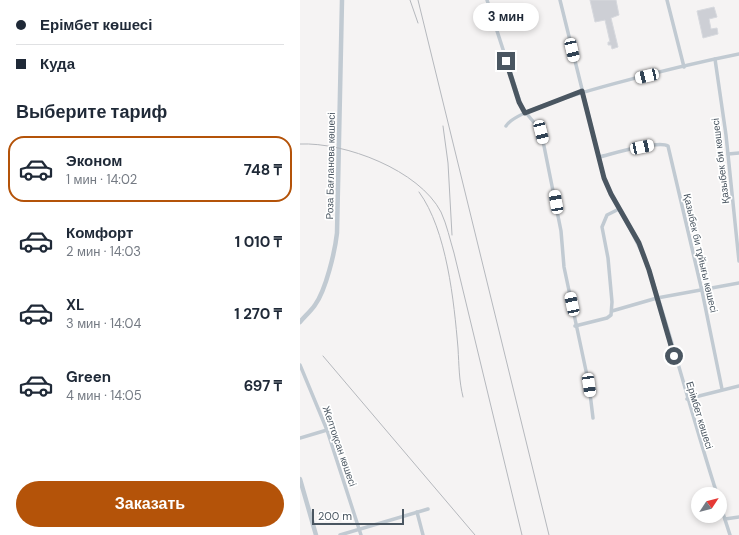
<!DOCTYPE html>
<html lang="ru">
<meta charset="utf-8">
<style>
:root{--surface:#fff;--page:#f6f6f7;--text:#1f2937;--muted:#747a83;--line:#e0e1e3;--accent:#b45309}
body{margin:0;font-family:"DM Sans",sans-serif;background:var(--page);color:var(--text);height:100vh;display:flex;flex-direction:column;font-size:15px;white-space:nowrap}
*{box-sizing:border-box;margin:0}
p{font-size:13px;color:var(--muted)}
.icon{flex:none;width:22px;height:22px;fill:none;stroke:currentColor;stroke-width:2;stroke-linecap:round;stroke-linejoin:round}
.map{position:relative;flex:1;overflow:hidden}
.panel{display:flex;flex-direction:column;background:var(--surface);width:300px}
.panel>*{flex:none}
.banner{display:grid;align-content:center;height:88px;padding:0 16px;background:var(--surface)}
.needle{width:26px;rotate:54deg}
.fabs{position:absolute;left:391px;top:487px;display:grid;gap:8px}
.fabs a{display:grid;place-items:center;width:36px;height:36px;border-radius:50%;background:var(--surface);box-shadow:0 2px 6px #0003;font-size:20px}
.scale{position:absolute;left:12px;bottom:10px;width:92px;box-sizing:border-box;padding-left:4px;border:2px solid #4a5661;border-top:0;font-size:11px;line-height:14px;white-space:nowrap;color:#4a5661;-webkit-text-stroke:3px #fff;paint-order:stroke}
.end{position:absolute;width:18px;height:18px;margin:-9px;border:5px solid #4a5661;background:#fff;box-shadow:0 0 0 2px #fff}
.from{border-radius:50%}
.bubble{position:absolute;height:28px;border-radius:14px;background:var(--surface);box-shadow:0 2px 6px #0003;font-size:13px;font-weight:700;line-height:28px;text-align:center}
.car{position:absolute;width:12px;height:24px;margin:-12px -6px;border-radius:5px;box-shadow:0 0 3px 1px #0007;background:linear-gradient(#fff 24%,#345 0 40%,#fff 0 76%,#345 0 86%,#fff 0)}
.banner b{display:flex;align-items:center;gap:14px;height:38px;font-size:15px}
.banner b+b{border-top:1px solid var(--line)}
.banner i{width:10px;height:10px;background:var(--text)}
ul{padding:0;list-style:none}
li{display:flex;align-items:center;gap:12px;height:66px;margin:0 8px 6px;padding:0 8px;border:2px solid transparent;border-radius:16px}
li div{flex:1}
li b{display:block;font-size:15px}
li em{font-style:normal;font-weight:700}
li.on{border-color:var(--accent)}
li>.icon{width:36px;height:36px;stroke-width:1.5}
h2{padding:0 16px;font-size:18px;line-height:48px}
.button{display:flex;gap:8px;margin-top:auto;padding:8px 16px}
.button a{flex:1;height:46px;border-radius:24px;background:var(--accent);color:#fff;font-size:16px;font-weight:700;line-height:46px;text-align:center}
main{display:flex;flex:1;min-height:0}
.map>svg:first-child{display:block}
.building{fill:#cdcfd5;stroke:#d7d9de}
.lines{fill:none;stroke-linecap:round;stroke-linejoin:round}
.minor{stroke:#c1cad2;stroke-width:3.5}
.tertiary{stroke:#c1cad2;stroke-width:4.5}
.rail{stroke:#b5b8bd;stroke-width:1}
.route{stroke:#4a5661;stroke-width:5}
.labels{text-anchor:middle;stroke-width:3.5;stroke-linejoin:round;paint-order:stroke}
.street-label{font-size:10px;fill:#4a5661;stroke:#fff}
</style>
<main>
<section class="panel">
<div class="banner">
<b><i class="from"></i>Ерімбет көшесі</b>
<b><i></i>Куда</b>
</div>
<h2>Выберите тариф</h2>
<ul>
<li class="on"><svg class="icon" aria-label="car" viewBox="0 0 24 24"><path d="M5 17H2v-5l4-1 3-4h7l3 4 3 1v5h-3M9 17h6M6 11h13"/><circle cx="7" cy="17" r="2"/><circle cx="17" cy="17" r="2"/></svg><div><b>Эконом</b><p>1 мин · 14:02</p></div><em>748 ₸</em></li>
<li><svg class="icon" aria-label="car" viewBox="0 0 24 24"><path d="M5 17H2v-5l4-1 3-4h7l3 4 3 1v5h-3M9 17h6M6 11h13"/><circle cx="7" cy="17" r="2"/><circle cx="17" cy="17" r="2"/></svg><div><b>Комфорт</b><p>2 мин · 14:03</p></div><em>1 010 ₸</em></li>
<li><svg class="icon" aria-label="car" viewBox="0 0 24 24"><path d="M5 17H2v-5l4-1 3-4h7l3 4 3 1v5h-3M9 17h6M6 11h13"/><circle cx="7" cy="17" r="2"/><circle cx="17" cy="17" r="2"/></svg><div><b>XL</b><p>3 мин · 14:04</p></div><em>1 270 ₸</em></li>
<li><svg class="icon" aria-label="car" viewBox="0 0 24 24"><path d="M5 17H2v-5l4-1 3-4h7l3 4 3 1v5h-3M9 17h6M6 11h13"/><circle cx="7" cy="17" r="2"/><circle cx="17" cy="17" r="2"/></svg><div><b>Green</b><p>4 мин · 14:05</p></div><em>697 ₸</em></li>
</ul>
<div class="button"><a>Заказать</a></div>
</section>
<div class="map">
<svg width="439" height="535" viewBox="0 0 439 535">
<rect width="100%" height="100%" fill="#f5f3f3"/>
<g class="building">
<path d="M290,0H316L319,15L311,18L318,47L312,49L311,45H308V42H310L305,20L295,22Z"/>
<path d="M414,7L417,17L409,19L411,29L417,28L418,34L403,38L397,11Z"/>
</g>
<g class="lines">
<g class="minor">
<path d="M187,0L222,108L241,131L261,231L264,267L289,385L293,418"/>
<path d="M260,0L304,178C317,210 338,237 349,270C374,344 393,420 417,494"/>
<path d="M367,0L384,67"/>
<path d="M415,59L426,135L439,261"/>
<path d="M206,126C219,102 404,61 439,54"/>
<path d="M428,154L439,153"/>
<path d="M299,157C312,154 358,140 368,146L402,291L422,389"/>
<path d="M312,311L357,298L439,283"/>
<path d="M275,326L307,318L311,315L312,302L308,258L302,227L307,215L319,209"/>
<path d="M0,365L27,430L61,535"/>
<path d="M387,399L439,386"/>
<path d="M0,438L27,430"/>
<path d="M420,504L430,535"/>
<path d="M117,512L123,535"/>
<path d="M425,519L439,517"/>
<path d="M40,535L128,509"/>
</g>
<g class="tertiary">
<path d="M0,322C5,316 11,311 15,305C26,290 35,251 37,233L42,0"/>
<path d="M0,479L16,535"/>
</g>
<g class="rail">
<path d="M110,0L118,23"/>
<path d="M118,0L249,535"/>
<path d="M143,126L148,163L152,235"/>
<path d="M0,144C45,142 119,170 141,212C147,225 150,240 154,253L222,535"/>
<path d="M119,192C147,230 154,302 158,348C159,365 159,381 163,397"/>
<path d="M23,356L175,535"/>
</g>
</g>
<g class="lines">
<path class="route" d="M206,61L219,102L225,113L282,91L304,178L311,194L339,243L349,270L374,356"/>
</g>
<g class="labels">
<g class="street-label">
<text transform="translate(420 161) rotate(-97)" y="4">Қазыбек би көшесі</text>
<text transform="translate(30 166) rotate(-89)" y="4">Роза Бағланова көшесі</text>
<text transform="translate(401 253) rotate(77)" y="4">Қазыбек би тұйығы көшесі</text>
<text transform="translate(400 415) rotate(73)" y="4">Ерімбет көшесі</text>
<text transform="translate(40 446) rotate(71)" y="4">Желтоқсан көшесі</text>
</g>
</g>
</svg>
<div class="fabs">
<a><svg class="needle" viewBox="-14 -14 28 28"><path d="M0-13l5 13h-10z" fill="#e53935"/><path d="M0 13l5-13h-10z" fill="#747a83"/></svg></a>
</div>
<div class="scale">200 m</div>
<i class="end from" style="left:374px;top:356px"></i>
<i class="end" style="left:206px;top:61px"></i>
<div class="bubble" style="left:173px;top:3px;width:66px">3 мин</div>
<i class="car" style="left:272px;top:50px;rotate:167deg"></i>
<i class="car" style="left:347px;top:76px;rotate:257deg"></i>
<i class="car" style="left:241px;top:132px;rotate:166deg"></i>
<i class="car" style="left:342px;top:147px;rotate:78deg"></i>
<i class="car" style="left:256px;top:202px;rotate:350deg"></i>
<i class="car" style="left:272px;top:304px;rotate:348deg"></i>
<i class="car" style="left:289px;top:385px;rotate:172deg"></i>
</div>
</main>
